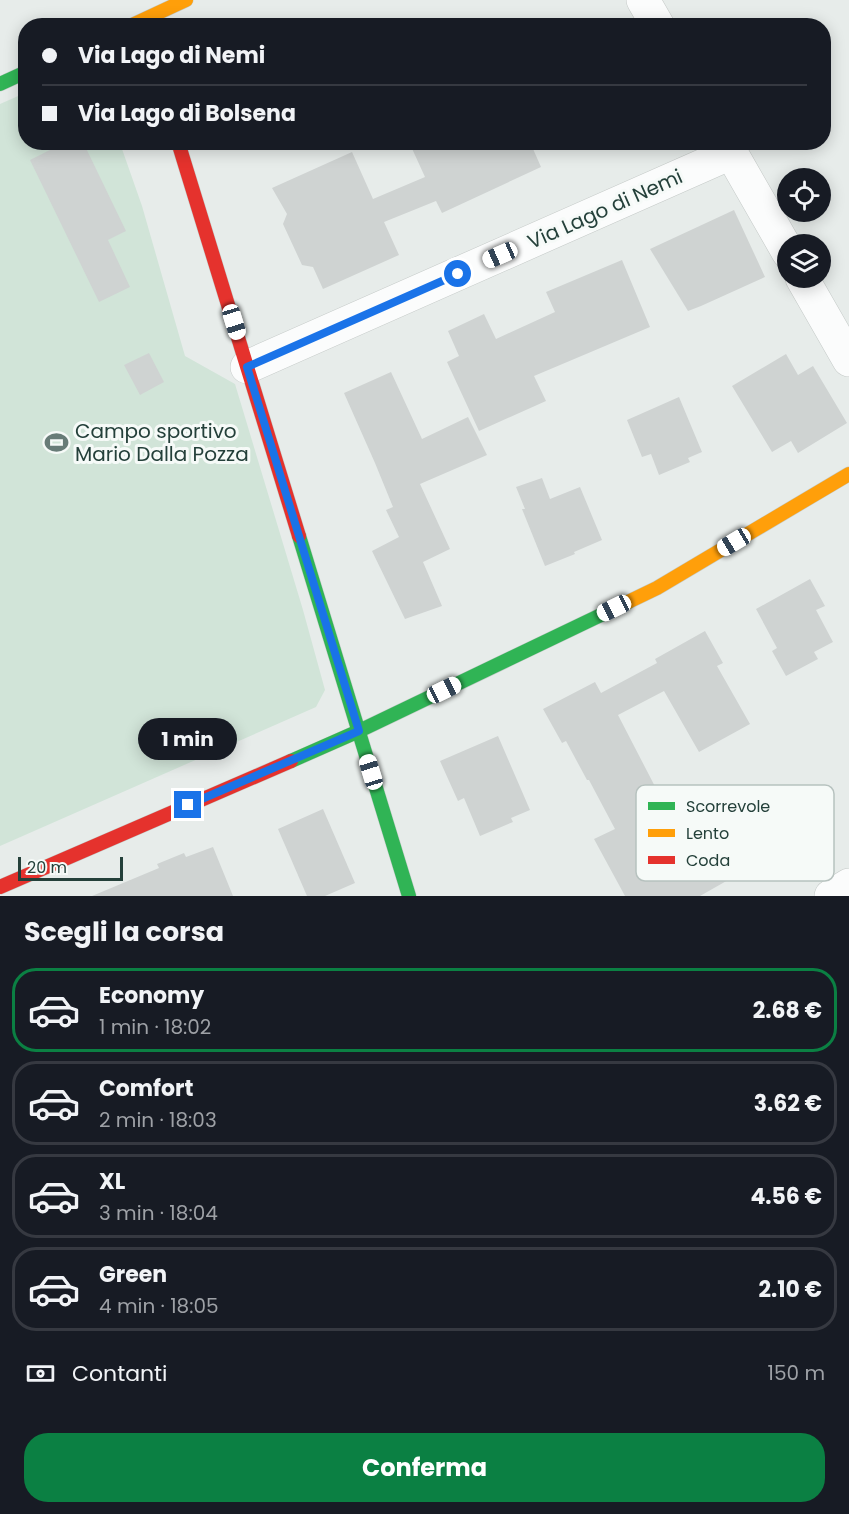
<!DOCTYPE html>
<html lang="it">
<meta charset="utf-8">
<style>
:root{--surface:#171b24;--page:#20242c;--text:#f1f3f6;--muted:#9ea1a6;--line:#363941;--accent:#0b8043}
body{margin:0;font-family:Poppins,sans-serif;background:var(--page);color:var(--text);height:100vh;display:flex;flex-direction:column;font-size:22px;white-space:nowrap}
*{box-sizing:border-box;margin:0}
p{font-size:20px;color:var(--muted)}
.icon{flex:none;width:33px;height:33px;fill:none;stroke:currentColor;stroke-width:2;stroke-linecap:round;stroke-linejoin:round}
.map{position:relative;height:896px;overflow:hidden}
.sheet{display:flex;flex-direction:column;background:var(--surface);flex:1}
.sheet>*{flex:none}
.guide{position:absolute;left:18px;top:18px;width:813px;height:132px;border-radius:24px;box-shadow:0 3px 15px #0003;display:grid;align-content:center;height:132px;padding:0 24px;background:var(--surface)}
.controls{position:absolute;left:777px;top:168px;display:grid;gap:12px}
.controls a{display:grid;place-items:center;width:54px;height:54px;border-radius:50%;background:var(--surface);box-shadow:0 3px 15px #0003;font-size:30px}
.scale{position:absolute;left:18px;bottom:15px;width:105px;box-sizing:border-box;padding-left:6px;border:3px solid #24403a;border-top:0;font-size:16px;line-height:21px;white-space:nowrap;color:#24403a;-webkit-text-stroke:4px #f6faf8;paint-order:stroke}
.end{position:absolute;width:27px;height:27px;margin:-14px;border:8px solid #1a73e8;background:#fff;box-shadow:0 0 0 3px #fff}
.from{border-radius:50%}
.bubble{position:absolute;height:42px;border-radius:21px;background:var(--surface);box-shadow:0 3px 15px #0003;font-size:20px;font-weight:700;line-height:42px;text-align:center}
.car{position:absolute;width:18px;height:36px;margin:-18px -9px;border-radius:8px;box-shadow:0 0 4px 2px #0007;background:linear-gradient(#fff 24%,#345 0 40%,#fff 0 76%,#345 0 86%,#fff 0)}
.guide b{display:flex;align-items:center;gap:21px;height:57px;font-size:22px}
.guide b+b{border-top:2px solid var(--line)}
.guide i{width:15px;height:15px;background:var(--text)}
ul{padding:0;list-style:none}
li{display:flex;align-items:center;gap:18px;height:84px;margin:0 12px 9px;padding:0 12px;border:3px solid var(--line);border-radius:24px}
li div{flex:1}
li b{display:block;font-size:22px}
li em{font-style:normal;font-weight:700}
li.on{border-color:var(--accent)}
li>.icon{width:54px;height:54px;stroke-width:1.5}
h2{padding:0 24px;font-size:27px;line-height:72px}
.pay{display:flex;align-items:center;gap:15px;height:66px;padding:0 24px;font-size:22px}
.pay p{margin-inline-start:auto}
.action{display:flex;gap:12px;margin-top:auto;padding:12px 24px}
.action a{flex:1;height:69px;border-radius:24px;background:var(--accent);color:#fff;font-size:24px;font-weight:700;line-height:69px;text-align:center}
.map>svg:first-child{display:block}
.green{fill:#d1e4d8}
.building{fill:#cfd3d2}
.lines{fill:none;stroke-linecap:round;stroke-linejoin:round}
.street-casing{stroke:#c4c9c7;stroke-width:34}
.fast-casing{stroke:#c3cac7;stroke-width:15}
.slow-casing{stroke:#c3cac7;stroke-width:15}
.jam-casing{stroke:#c3cac7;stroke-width:15}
.street{stroke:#fbfcfc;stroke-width:33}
.fast{stroke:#30b455;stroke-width:14}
.slow{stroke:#ff9f0a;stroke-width:14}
.jam{stroke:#e5322d;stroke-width:14}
.route{stroke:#1a73e8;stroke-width:8}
.labels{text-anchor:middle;stroke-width:6;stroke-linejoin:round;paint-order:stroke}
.street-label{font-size:20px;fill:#24403a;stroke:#f6faf8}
.poi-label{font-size:20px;fill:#24403a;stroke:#f6faf8;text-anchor:start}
.key{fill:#f6faf8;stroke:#b7c2bf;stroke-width:1.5}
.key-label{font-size:16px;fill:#24403a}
</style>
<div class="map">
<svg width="849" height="896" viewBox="0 0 849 896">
<rect width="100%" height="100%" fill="#e7ecea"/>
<path class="green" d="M25,93L26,142L122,143V149L142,206L185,356L235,384L303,610L325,690L316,707L0,846V104Z"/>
<g class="building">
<path d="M66,142H83L126,231L108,240L130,287L99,302L30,160Z"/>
<path d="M409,142H530L541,167L442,213L436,201L384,222L399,255L323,289L313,267L302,265L283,224L287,214L272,188L352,152L373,199L425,177Z"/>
<path d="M734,210L765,277L701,306L688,311L650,249Z"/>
<path d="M622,260L650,327L534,376L546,401L479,431L447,362L459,356L448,331L484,314L496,339L555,312L546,292Z"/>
<path d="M149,353L164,382L140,395L124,365Z"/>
<path d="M786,354L798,375L813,366L847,423L798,453L791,441L772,452L732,386Z"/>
<path d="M391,372L422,439L468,417L487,455L420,484L450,549L423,562L442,606L405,619L372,551L399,537L386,510L393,507L375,463L344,393Z"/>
<path d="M679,397L702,452L688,458L690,462L659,475L651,454L642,457L627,420Z"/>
<path d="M542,478L550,499L580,487L602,540L574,552L575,554L545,566L522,509H525L516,487Z"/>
<path d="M810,579L825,606L816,610L833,642L814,652L818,659L786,676L772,651L777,648L756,609Z"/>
<path d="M705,631L723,663L717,666L750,724L699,752L664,691L618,715L662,800L686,787L708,826L757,800L761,808L783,796L808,841L752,871L751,867L700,896H625L594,839L615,829L589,780H587L566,741L562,743L543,709L595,682L601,693L657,663L655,659Z"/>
<path d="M498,736L530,810L511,818L513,822L480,836L464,798L458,801L440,761Z"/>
<path d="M323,809L355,883L325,896H307L278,829Z"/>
<path d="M213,847L233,896H92L159,868L157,864L184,853L186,857Z"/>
</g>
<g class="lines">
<defs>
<g id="street">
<path d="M643,0L658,26"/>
<path d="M725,142L788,252"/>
<path d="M802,278L849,360"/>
<path d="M247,367L731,153"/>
<path d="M831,896L849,885"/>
</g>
<g id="fast">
<path d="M0,84L26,72"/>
<path d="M299,536L409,896"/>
<path d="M291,761L359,731L628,602"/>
</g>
<g id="slow">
<path d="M130,26L186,0"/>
<path d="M628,602L657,588L849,474"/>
</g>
<g id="jam">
<path d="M178,142L299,536"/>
<path d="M0,887L291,761"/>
</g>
</defs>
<use href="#street" class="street-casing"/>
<use href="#fast" class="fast-casing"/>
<use href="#slow" class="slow-casing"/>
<use href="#jam" class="jam-casing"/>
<use href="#street" class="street"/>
<use href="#fast" class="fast"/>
<use href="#slow" class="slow"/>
<use href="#jam" class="jam"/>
</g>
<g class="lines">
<path class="route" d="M188,805L359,731L247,367L458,274"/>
</g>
<defs>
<symbol id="stadium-bare" viewBox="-9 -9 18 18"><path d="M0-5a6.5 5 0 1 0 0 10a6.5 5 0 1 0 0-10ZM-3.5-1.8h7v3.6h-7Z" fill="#687c78" stroke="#f6faf8" stroke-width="2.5" paint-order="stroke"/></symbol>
</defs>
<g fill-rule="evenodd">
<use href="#stadium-bare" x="40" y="426" width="33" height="33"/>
</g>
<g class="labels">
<g class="street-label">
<text transform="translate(605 209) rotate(-24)" y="7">Via Lago di Nemi</text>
</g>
<g class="poi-label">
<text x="75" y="438">Campo sportivo<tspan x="75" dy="23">Mario Dalla Pozza</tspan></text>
</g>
</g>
<rect x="636" y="785" width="198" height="96" rx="9" class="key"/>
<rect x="648" y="802" width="27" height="8" fill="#30b455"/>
<rect x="648" y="829" width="27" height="8" fill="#ff9f0a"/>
<rect x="648" y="856" width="27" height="8" fill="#e5322d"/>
<g class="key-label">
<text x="686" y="812">Scorrevole</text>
<text x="686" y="839">Lento</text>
<text x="686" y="866">Coda</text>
</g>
</svg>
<div class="controls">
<a><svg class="icon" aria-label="locate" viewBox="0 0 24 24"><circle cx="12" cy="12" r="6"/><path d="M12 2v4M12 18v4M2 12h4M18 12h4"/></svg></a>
<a><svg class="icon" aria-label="layers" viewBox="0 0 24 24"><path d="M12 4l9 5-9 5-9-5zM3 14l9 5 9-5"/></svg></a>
</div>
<div class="scale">20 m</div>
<i class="end from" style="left:458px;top:274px"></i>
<i class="end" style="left:188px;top:805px"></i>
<div class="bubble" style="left:138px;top:718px;width:99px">1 min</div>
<i class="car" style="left:500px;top:255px;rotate:246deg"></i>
<i class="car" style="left:234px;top:322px;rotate:163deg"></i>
<i class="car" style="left:734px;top:542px;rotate:239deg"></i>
<i class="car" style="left:614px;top:608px;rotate:244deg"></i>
<i class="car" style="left:444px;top:690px;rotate:64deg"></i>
<i class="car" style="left:371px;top:772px;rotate:343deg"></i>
<div class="guide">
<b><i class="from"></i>Via Lago di Nemi</b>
<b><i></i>Via Lago di Bolsena</b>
</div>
</div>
<section class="sheet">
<h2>Scegli la corsa</h2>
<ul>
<li class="on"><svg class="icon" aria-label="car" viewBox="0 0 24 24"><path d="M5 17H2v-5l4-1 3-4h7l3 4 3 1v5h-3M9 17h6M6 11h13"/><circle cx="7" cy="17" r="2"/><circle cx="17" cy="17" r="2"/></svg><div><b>Economy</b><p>1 min · 18:02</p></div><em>2.68 €</em></li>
<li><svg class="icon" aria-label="car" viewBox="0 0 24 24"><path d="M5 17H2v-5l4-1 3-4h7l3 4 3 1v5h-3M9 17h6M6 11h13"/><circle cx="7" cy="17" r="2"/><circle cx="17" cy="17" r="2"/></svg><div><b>Comfort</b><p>2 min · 18:03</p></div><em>3.62 €</em></li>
<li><svg class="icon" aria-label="car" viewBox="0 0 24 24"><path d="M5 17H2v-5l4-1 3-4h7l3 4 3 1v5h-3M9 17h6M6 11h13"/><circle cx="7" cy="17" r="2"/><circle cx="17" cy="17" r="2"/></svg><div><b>XL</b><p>3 min · 18:04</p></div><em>4.56 €</em></li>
<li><svg class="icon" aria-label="car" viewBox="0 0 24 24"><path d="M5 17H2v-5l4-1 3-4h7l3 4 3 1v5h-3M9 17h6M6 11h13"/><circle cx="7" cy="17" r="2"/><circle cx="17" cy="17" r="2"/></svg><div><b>Green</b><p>4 min · 18:05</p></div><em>2.10 €</em></li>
</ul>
<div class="pay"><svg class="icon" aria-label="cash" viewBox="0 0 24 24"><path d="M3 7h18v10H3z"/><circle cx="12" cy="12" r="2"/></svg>Contanti<p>150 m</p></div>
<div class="action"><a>Conferma</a></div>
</section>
